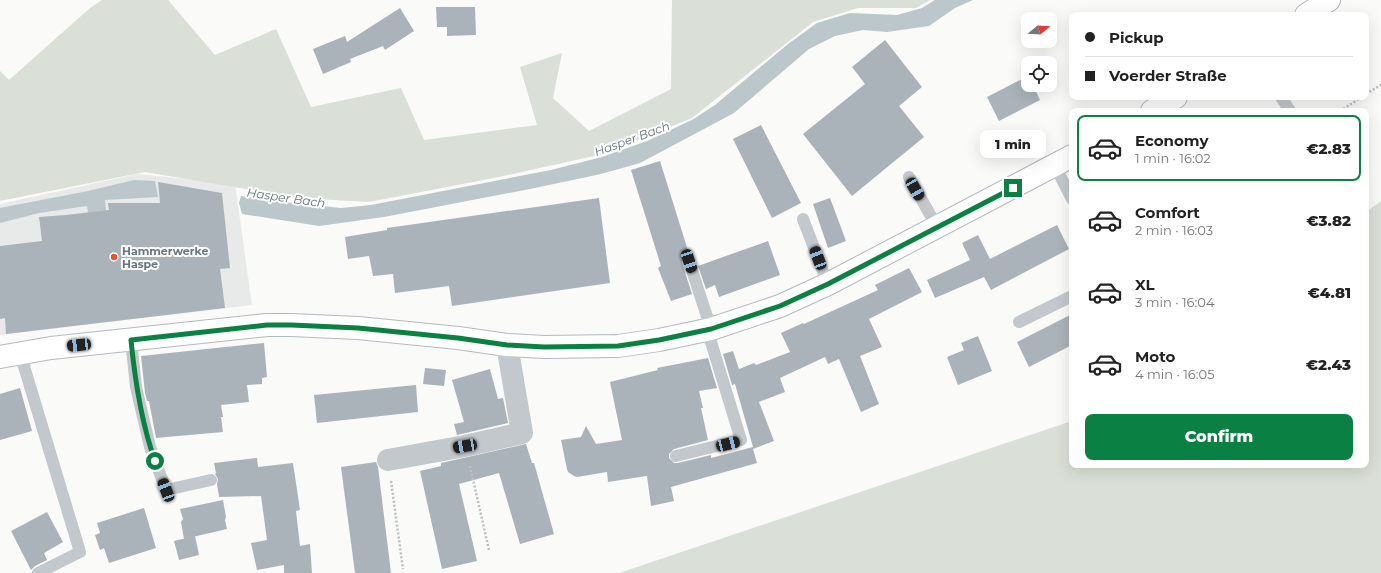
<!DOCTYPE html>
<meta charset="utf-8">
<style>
:root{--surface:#fff;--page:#f6f6f6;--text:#222;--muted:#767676;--line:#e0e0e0;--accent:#0b8043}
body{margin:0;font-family:Montserrat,sans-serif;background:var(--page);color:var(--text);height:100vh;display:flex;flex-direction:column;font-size:15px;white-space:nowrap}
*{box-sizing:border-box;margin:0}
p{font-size:13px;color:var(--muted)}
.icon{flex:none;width:22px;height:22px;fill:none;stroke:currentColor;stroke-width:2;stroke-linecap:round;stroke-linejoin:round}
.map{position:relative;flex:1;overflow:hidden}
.sheet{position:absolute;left:1069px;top:108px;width:300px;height:360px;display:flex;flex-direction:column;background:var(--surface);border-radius:8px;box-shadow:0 4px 16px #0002}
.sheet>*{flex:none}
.banner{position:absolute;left:1069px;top:12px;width:300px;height:88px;border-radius:8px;box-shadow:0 4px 16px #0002;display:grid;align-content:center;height:88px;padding:0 16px;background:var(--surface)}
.needle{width:26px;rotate:72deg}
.tools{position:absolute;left:1021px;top:12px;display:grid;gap:8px}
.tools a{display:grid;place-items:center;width:36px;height:36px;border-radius:8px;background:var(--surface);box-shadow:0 4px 16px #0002;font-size:20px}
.end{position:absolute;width:18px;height:18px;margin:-9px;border:5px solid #0b8043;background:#fff;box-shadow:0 0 0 2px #fff}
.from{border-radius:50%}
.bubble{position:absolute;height:28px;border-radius:8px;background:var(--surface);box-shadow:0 4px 16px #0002;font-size:13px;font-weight:800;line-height:28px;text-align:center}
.car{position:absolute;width:12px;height:24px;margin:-12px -6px;border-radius:5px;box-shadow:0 0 3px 1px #0007;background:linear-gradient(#222 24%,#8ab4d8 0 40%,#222 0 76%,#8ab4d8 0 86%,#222 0)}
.banner b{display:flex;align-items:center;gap:14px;height:38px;font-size:15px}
.banner b+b{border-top:1px solid var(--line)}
.banner i{width:10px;height:10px;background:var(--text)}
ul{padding:7px 0 0;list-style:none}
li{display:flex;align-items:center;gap:12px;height:66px;margin:0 8px 6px;padding:0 8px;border:2px solid transparent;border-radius:8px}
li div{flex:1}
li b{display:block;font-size:15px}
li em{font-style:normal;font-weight:800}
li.current{border-color:var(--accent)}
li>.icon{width:36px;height:36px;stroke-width:1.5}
.cta{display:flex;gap:8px;margin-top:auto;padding:8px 16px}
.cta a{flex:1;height:46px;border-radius:8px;background:var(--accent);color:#fff;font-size:16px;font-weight:800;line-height:46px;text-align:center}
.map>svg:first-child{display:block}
.built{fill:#e8e9e9}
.green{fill:#dadfd7}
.water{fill:#bbc7cb}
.building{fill:#aab3b9}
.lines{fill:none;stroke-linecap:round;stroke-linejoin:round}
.secondary-casing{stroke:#b3babf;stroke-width:24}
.path{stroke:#bbbfc2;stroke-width:2.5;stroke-dasharray:2 2;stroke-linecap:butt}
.lane{stroke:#c3c8cc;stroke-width:12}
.street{stroke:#c3c8cc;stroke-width:22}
.secondary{stroke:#fff;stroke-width:22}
.route{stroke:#0b8043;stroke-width:5}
.poi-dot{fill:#e4572e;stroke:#fff;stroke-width:1.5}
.labels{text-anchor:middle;stroke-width:4;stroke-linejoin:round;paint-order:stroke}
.poi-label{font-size:11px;font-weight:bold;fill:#657683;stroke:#fff;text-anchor:start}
.water-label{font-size:12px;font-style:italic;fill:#60757c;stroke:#fff}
</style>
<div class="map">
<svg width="1381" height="573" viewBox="0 0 1381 573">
<rect width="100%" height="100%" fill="#fafaf8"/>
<path class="built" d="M137,174L235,184L252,305L0,335V204Z"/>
<g class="green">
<path d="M102,0H168L215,55L276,29L311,107L401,88L424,140L537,125L520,67L562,53L553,98L589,131L671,89L672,0H930L916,8H858L813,22L692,118L603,154L499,177L369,202L299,198L145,172L0,201V71L9,80L90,8Z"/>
<path d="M1381,201V573H619L1072,421V465H1366V212Z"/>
</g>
<g class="water">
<path d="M935,0H973L955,8L929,26L887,32L863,30L835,36L809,49L734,113L640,163L601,174L530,189L384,217L319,226L242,214L239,203L241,196L264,200L341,208L371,205L551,170L602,157L647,141L692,120L715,105L788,44L817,23L850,13L897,15L922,8Z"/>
<path d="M134,180L155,181L158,197L105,200L107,220L90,224L87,206L39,213L0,223V208L88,191Z"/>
</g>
<g class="building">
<path d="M436,7H475L476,35L447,36V27H437Z"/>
<path d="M400,8L414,31L385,50L383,46L350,59L351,62L323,74L313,49L345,36L347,42Z"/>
<path d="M885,40L922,87L899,106L924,137L852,196L803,134L865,84L852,67Z"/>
<path d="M1028,76V85H1033L1040,100L999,121L987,97Z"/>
<path d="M761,125L801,203L772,218L733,139Z"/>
<path d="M660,161L689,254L683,256L682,263L692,294L671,301L658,268L661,266L631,170Z"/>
<path d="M158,182L222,193L230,268L220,269L225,308L6,334L5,318L0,319V246L42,241L39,217L66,215L109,210L108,203H160Z"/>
<path d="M599,198L610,283L452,306L449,286L395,293L393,274L373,276L369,256L348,259L345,237L387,230V228Z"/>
<path d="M830,198L846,241L828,248L813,204Z"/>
<path d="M1057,225L1069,249L991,290L984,277L935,298L927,280L970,260L962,243L978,235L990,259Z"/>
<path d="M768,241L780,275L719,297L715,285L706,289L698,266Z"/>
<path d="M909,268L922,292L869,319L882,347L860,356L879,404L861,412L839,359L828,364L825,357L780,378L785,392L759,402L774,441L753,449L757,463L671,487L674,501L651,506L647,476L608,482L607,472L577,477L574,476L568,472L567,469L561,440L581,437L586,426L596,444L622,440L610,382L658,370L657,368L708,358L717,388L699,391L703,408H701L708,440L674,449L669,454V458L674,463H678L711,455V458L753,447L735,384L732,385L723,354L733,351L739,369L754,363L756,365L790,352L781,333L803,323L804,324L878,290L875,285Z"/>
<path d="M1072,314V345L1029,367L1017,342Z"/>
<path d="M978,336L992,371L958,385L947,357L964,350L961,343Z"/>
<path d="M264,343L267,377L262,378V384L247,385L249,402L221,405L223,417H221L223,432L156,438L149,401H147L145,393L141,356Z"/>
<path d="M425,368L446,370L444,386L423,384Z"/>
<path d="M490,369L498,399L503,398L508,423L457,435L454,424L464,422L452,380Z"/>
<path d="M416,385L418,412L317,423L314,395Z"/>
<path d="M20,388L32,431L0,440V394Z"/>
<path d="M526,444L532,463H534L554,534L520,544L499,473L459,484L477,561L442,569L420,471L441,466V463Z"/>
<path d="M257,458L258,467L293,463L300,510L296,511L300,546L310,544L312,573H284V565L257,570L251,543L267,540L261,496L219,497L217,484L218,479L215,474L216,473L214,463Z"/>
<path d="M376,462L378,467L391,573H355L341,467Z"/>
<path d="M223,500L226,517L225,520L227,529L184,539L181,522L183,519L180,509Z"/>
<path d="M144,508L156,548L109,563L104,548L100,550L95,535L100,533L97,523Z"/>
<path d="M47,512L63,542L44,553L47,560L35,566L31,570L11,531Z"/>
<path d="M195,536L199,555L179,560L174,541Z"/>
</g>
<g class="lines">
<defs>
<g id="secondary">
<path d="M1306,15L1329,0"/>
<path d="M1152,111L1176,97"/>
<path d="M0,357L51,348L267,325H291L358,328L458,338L507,345L544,347L618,346L659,340L711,329L780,306L828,284L1072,156"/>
</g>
</defs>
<use href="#secondary" class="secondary-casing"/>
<g class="path">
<path d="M1366,94L1381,85"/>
<path d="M1340,111L1362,97"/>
<path d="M470,466L489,550"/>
<path d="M391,481L403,569"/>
</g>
<g class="lane">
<path d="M1281,97L1290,111"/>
<path d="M1055,166L1072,199"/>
<path d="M909,177L937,227"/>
<path d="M803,219L828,284"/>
<path d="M689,261L711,329"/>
<path d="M1019,322L1072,296"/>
<path d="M131,340L136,387L150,447L166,490L211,480"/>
<path d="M20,353L80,552L38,573"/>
<path d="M676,456L741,440L711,342L703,331"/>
</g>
<path class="street" d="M388,460L465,446L522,433L507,345"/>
<use href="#secondary" class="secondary"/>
</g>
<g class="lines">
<path class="route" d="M155,461C141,422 135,381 131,340L267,325H291L358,328L458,338L507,345L544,347L618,346L659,340L711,329L780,306L828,284L1013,188"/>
</g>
<circle class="poi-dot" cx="114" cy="257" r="4"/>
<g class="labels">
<g class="poi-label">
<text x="122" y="255">Hammerwerke<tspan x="122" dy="13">Haspe</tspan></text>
</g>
<g class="water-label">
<text transform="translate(632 139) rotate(-20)" y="4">Hasper Bach</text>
<text transform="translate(286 198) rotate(8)" y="4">Hasper Bach</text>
</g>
</g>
</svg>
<div class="tools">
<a><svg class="needle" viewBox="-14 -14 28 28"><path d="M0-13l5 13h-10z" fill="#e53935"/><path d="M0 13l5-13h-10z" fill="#767676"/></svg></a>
<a><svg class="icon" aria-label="locate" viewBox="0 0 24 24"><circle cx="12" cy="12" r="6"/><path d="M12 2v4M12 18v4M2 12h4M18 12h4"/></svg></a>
</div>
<i class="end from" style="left:155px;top:461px"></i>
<i class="end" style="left:1013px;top:188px"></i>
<div class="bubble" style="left:980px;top:130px;width:66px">1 min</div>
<i class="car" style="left:915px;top:189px;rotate:150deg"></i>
<i class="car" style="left:818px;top:258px;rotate:339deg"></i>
<i class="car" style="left:689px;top:261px;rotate:162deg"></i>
<i class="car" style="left:79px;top:345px;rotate:264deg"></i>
<i class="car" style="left:728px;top:444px;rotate:76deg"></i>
<i class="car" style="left:465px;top:446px;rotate:260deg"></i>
<i class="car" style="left:166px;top:490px;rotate:339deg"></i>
<div class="banner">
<b><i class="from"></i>Pickup</b>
<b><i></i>Voerder Straße</b>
</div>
<section class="sheet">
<ul>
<li class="current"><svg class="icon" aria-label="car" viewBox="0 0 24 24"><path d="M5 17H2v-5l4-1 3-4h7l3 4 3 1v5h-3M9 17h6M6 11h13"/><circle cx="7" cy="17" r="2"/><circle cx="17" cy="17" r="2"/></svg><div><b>Economy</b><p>1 min · 16:02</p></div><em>€2.83</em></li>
<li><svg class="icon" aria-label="car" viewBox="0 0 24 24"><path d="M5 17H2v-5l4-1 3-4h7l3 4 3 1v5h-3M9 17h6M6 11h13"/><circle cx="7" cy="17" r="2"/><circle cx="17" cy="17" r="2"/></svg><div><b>Comfort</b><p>2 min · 16:03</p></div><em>€3.82</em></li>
<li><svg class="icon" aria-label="car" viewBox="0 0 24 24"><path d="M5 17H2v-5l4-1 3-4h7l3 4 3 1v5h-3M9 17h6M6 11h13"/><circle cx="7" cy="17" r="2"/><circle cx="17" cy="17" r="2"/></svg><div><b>XL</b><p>3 min · 16:04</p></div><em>€4.81</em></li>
<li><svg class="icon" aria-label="car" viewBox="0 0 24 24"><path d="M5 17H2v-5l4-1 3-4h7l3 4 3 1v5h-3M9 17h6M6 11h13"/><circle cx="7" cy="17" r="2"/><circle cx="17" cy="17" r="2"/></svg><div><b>Moto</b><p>4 min · 16:05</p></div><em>€2.43</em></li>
</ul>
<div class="cta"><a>Confirm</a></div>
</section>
</div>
